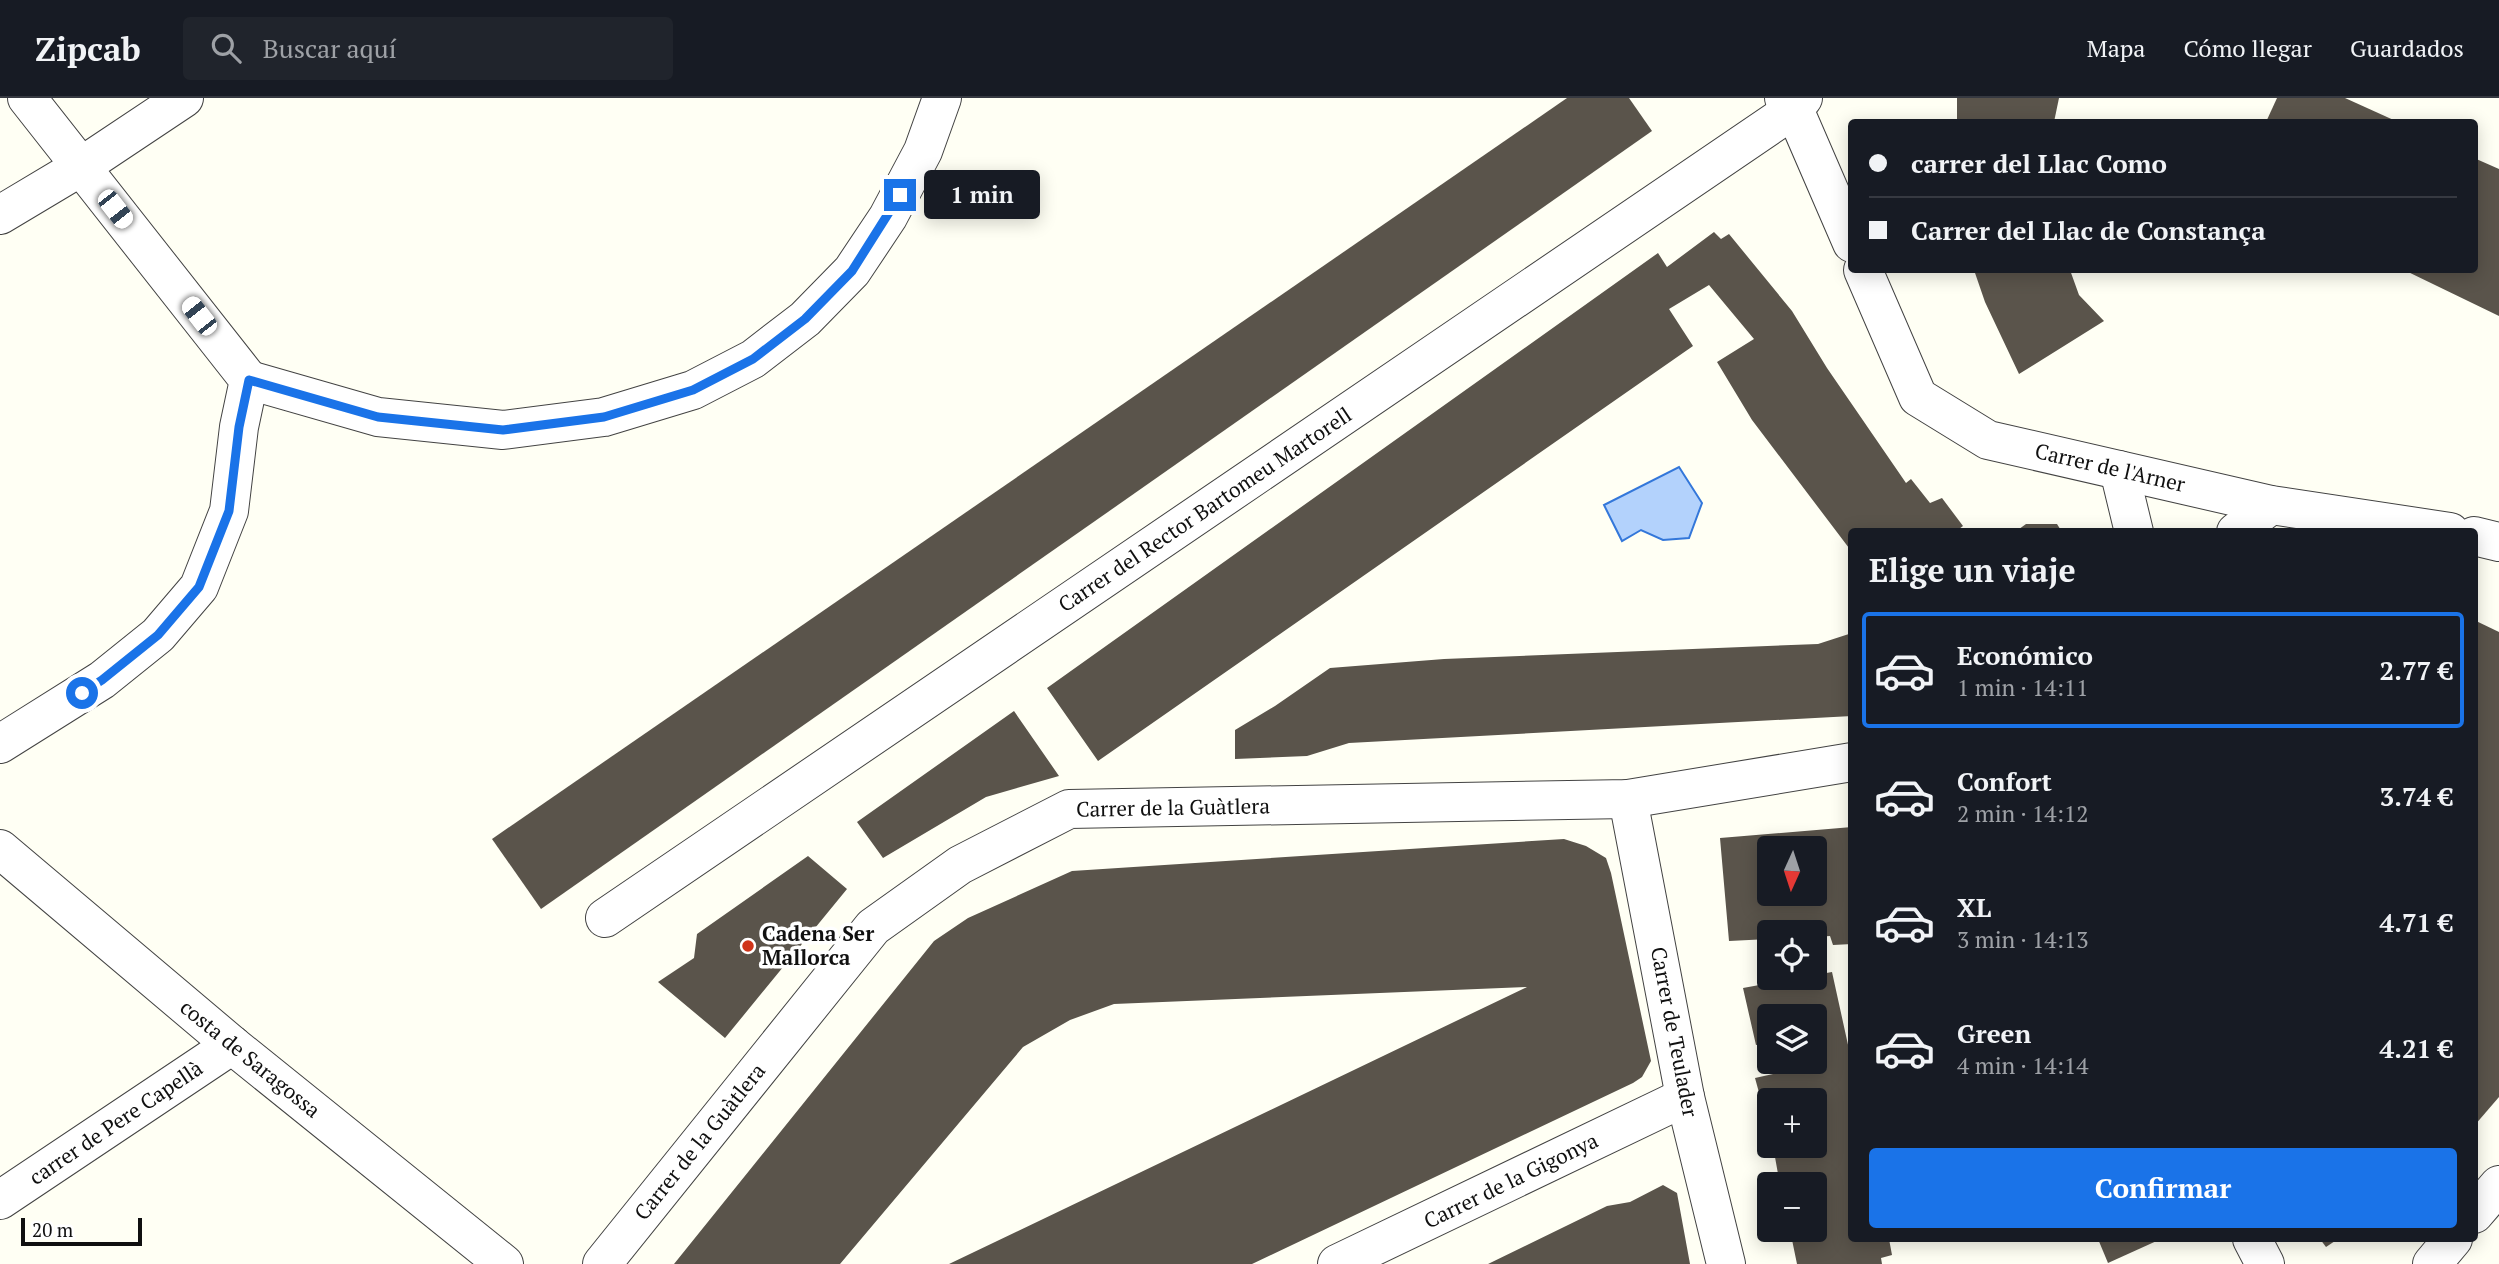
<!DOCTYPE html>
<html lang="es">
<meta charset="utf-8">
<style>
:root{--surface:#171b24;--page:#20242c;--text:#f1f3f6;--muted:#9ea1a6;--line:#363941;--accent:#1a73e8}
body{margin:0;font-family:"PT Serif",serif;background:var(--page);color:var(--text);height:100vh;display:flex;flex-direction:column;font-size:26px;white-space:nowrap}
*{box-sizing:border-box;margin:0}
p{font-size:23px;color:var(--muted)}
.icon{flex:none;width:38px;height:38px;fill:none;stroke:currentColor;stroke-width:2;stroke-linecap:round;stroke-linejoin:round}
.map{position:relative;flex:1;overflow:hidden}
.drawer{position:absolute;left:1848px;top:430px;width:630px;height:714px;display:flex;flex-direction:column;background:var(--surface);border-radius:7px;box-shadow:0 4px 18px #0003}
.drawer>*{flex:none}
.banner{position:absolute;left:1848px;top:21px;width:630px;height:154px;border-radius:7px;box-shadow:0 4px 18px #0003;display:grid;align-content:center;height:154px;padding:0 21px;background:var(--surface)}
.needle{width:46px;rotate:183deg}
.controls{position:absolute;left:1757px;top:738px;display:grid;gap:14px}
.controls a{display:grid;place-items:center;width:70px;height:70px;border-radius:7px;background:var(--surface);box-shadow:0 4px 18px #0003;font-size:35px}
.scale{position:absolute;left:21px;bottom:18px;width:121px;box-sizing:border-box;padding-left:7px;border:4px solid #101010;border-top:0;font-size:19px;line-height:24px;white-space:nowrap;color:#101010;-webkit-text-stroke:5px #fff;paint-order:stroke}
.end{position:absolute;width:32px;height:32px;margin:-16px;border:9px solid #1a73e8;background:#fff;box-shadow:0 0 0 4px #fff}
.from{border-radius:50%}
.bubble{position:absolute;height:49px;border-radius:7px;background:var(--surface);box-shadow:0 4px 18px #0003;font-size:23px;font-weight:600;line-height:49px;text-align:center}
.car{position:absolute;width:21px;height:42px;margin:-21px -10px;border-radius:9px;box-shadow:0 0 5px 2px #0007;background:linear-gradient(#fff 24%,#345 0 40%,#fff 0 76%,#345 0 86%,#fff 0)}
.banner b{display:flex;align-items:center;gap:24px;height:66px;font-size:26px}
.banner b+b{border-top:2px solid var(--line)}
.banner i{width:18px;height:18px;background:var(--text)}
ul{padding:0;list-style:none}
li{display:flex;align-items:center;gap:21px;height:116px;margin:0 14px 10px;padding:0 7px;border:4px solid transparent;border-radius:7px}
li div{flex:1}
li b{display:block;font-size:26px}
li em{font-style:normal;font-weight:600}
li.selected{border-color:var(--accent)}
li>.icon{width:63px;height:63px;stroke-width:1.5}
h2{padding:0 21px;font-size:32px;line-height:84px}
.primary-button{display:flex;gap:14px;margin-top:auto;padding:14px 21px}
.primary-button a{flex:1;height:80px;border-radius:7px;background:var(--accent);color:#fff;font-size:28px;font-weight:600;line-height:80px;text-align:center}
header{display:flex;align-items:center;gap:42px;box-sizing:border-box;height:98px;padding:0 35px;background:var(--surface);border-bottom:2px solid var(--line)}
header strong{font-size:33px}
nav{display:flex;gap:38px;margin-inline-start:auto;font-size:24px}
.search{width:490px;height:63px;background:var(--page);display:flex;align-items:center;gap:18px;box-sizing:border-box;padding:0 24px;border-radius:7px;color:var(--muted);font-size:26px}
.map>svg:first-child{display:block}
.water{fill:#b3d2fc;stroke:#3377da;stroke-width:2}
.building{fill:#5a544b;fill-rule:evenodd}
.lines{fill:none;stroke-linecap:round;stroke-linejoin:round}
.street-casing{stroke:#434343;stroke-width:40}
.street{stroke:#fff;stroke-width:38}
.route{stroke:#1a73e8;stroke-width:9}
.poi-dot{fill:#cf341a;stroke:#fff;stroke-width:2.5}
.labels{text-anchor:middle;stroke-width:7;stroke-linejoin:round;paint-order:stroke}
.street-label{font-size:21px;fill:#101010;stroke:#fff}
.poi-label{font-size:21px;font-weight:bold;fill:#101010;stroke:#fff;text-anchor:start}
</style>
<header>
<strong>Zipcab</strong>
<div class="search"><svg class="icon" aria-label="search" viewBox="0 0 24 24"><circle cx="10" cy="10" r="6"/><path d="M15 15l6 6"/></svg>Buscar aquí</div>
<nav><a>Mapa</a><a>Cómo llegar</a><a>Guardados</a></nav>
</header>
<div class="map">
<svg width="2499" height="1166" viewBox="0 0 2499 1166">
<rect width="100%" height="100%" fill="#fffff4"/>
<path class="water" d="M1679,369L1702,405L1689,440L1663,442L1641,432L1622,443L1604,407Z"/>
<g class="building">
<path d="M1567,0H1629L1652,33L541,811L492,741Z"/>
<path d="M1957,0H2059L2054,24H1957Z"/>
<path d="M2277,0H2345L2398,24H2266Z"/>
<path d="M2474,60L2499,71V218L2404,172H2474Z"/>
<path d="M1714,134L1721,141L1729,136L1792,213L1827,270L1906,385L1911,381L1930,405L1942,400L1963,428L1955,434H1852V454L1752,322L1717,264L1754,241L1709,187L1669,211L1693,248L1098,663L1047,590L1658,155L1667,169Z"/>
<path d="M1974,172H2070L2079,197L2104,223L2019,276L1985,204Z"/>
<path d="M2026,426H2057L2062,434H2015Z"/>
<path d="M2474,522L2499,534V999L2474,1028Z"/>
<path d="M1852,535V618L1349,645L1307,658L1235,661V632L1275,608L1330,570L1444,561L1818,546Z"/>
<path d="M1014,613L1059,678L986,699L883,760L857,724Z"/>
<path d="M1852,729V846L1833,847L1830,838L1815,839V835H1769V841L1729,843L1720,740ZM1769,751H1815V796H1769Z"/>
<path d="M1564,741L1586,748L1606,760L1611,775L1651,963L1642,979L1633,985L1252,1166H949L1527,889L1114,906L1070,922L1023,949L840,1166H674L934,843L968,820L1072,773Z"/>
<path d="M808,758L847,791L725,940L658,884L694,860L697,836Z"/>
<path d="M1832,874L1852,965V1141H1889L1892,1157L1881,1160L1882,1166H1797L1790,1132H1815V1087H1780L1773,1048H1815V1003H1769V1020H1766L1755,980L1773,976L1771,964H1815V919H1769V945L1756,947L1743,890L1797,880H1815V877Z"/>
<path d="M1663,1087L1677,1095L1690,1166H1488L1607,1108L1630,1104Z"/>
<path d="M2098,1141H2161L2108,1165Z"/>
<path d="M2320,1141H2338L2326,1149Z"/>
</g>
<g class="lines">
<defs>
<g id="street">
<path d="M1784,0L1794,11L1852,145"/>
<path d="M0,117L82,68L184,0"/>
<path d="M1863,172L1918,299L1988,342L2271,407L2450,434"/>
<path d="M249,282L378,319L503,332L604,319L693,292L753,261L805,221L852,173L888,119L923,53L942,0"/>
<path d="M2119,372L2134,434"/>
<path d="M2236,434L2271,407"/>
<path d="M2474,438L2499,444"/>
<path d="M0,646L102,582L158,537L199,489L229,413L239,329L249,282L27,0"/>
<path d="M1628,701L1685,999L1726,1166"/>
<path d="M0,751L232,947L504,1166"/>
<path d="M605,820L1794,11L1803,0"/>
<path d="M0,1102L232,947"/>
<path d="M2474,1116L2499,1087"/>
<path d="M2252,1141L2265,1166"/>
<path d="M602,1166L873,829L960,767L1069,711L1628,701L1852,664"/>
<path d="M1337,1166L1685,999"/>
<path d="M2432,1166L2453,1141"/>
</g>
</defs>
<use href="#street" class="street-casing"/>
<use href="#street" class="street"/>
</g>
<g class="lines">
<path class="route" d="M82,595L102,582L158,537L199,489L229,413L239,329L249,282L378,319L503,332L604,319L693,292L753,261L805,221L852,173L900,97"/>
</g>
<circle class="poi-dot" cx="748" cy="848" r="7"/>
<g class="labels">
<g class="street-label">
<text transform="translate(2110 370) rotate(13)" y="7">Carrer de l'Arner</text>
<text transform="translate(1205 412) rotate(-34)" y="7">Carrer del Rector Bartomeu Martorell</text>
<text transform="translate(1173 710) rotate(-1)" y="7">Carrer de la Guàtlera</text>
<text transform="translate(1674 934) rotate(79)" y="7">Carrer de Teulader</text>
<text transform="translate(250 961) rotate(39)" y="7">costa de Saragossa</text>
<text transform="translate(116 1025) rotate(-34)" y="7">carrer de Pere Capellà</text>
<text transform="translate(700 1044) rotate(-51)" y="7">Carrer de la Guàtlera</text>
<text transform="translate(1511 1083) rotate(-26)" y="7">Carrer de la Gigonya</text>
</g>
<g class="poi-label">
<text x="762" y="843">Cadena Ser<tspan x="762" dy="24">Mallorca</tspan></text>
</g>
</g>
</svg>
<div class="controls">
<a><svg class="needle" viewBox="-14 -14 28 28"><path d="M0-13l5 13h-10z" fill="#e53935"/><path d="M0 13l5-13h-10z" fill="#9ea1a6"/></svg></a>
<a><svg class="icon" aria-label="locate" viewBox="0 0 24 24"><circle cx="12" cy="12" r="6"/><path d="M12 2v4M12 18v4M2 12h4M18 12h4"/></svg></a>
<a><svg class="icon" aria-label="layers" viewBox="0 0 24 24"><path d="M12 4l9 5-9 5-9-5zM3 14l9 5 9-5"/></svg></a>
<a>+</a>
<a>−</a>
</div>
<div class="scale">20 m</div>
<i class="end from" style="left:82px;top:595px"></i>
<i class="end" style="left:900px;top:97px"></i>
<div class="bubble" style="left:924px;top:72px;width:116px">1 min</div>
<i class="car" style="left:115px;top:111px;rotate:142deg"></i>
<i class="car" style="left:199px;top:218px;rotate:322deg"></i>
<div class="banner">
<b><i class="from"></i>carrer del Llac Como</b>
<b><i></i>Carrer del Llac de Constança</b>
</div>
<section class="drawer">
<h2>Elige un viaje</h2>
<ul>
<li class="selected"><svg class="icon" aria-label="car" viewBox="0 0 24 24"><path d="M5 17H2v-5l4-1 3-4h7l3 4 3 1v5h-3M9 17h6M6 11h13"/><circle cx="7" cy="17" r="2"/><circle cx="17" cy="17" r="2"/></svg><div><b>Económico</b><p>1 min · 14:11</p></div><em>2.77 €</em></li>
<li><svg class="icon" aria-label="car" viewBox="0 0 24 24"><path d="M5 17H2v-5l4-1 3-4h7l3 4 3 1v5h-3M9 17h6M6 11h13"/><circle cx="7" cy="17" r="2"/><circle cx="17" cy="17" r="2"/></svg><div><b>Confort</b><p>2 min · 14:12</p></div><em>3.74 €</em></li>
<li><svg class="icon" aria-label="car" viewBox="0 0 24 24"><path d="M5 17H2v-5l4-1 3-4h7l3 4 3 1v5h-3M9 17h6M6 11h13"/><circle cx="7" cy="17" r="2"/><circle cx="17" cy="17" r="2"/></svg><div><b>XL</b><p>3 min · 14:13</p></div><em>4.71 €</em></li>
<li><svg class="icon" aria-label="car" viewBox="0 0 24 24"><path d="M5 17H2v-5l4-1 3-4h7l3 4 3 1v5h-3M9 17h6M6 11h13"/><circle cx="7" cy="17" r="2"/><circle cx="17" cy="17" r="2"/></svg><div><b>Green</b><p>4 min · 14:14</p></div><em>4.21 €</em></li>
</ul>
<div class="primary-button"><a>Confirmar</a></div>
</section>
</div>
